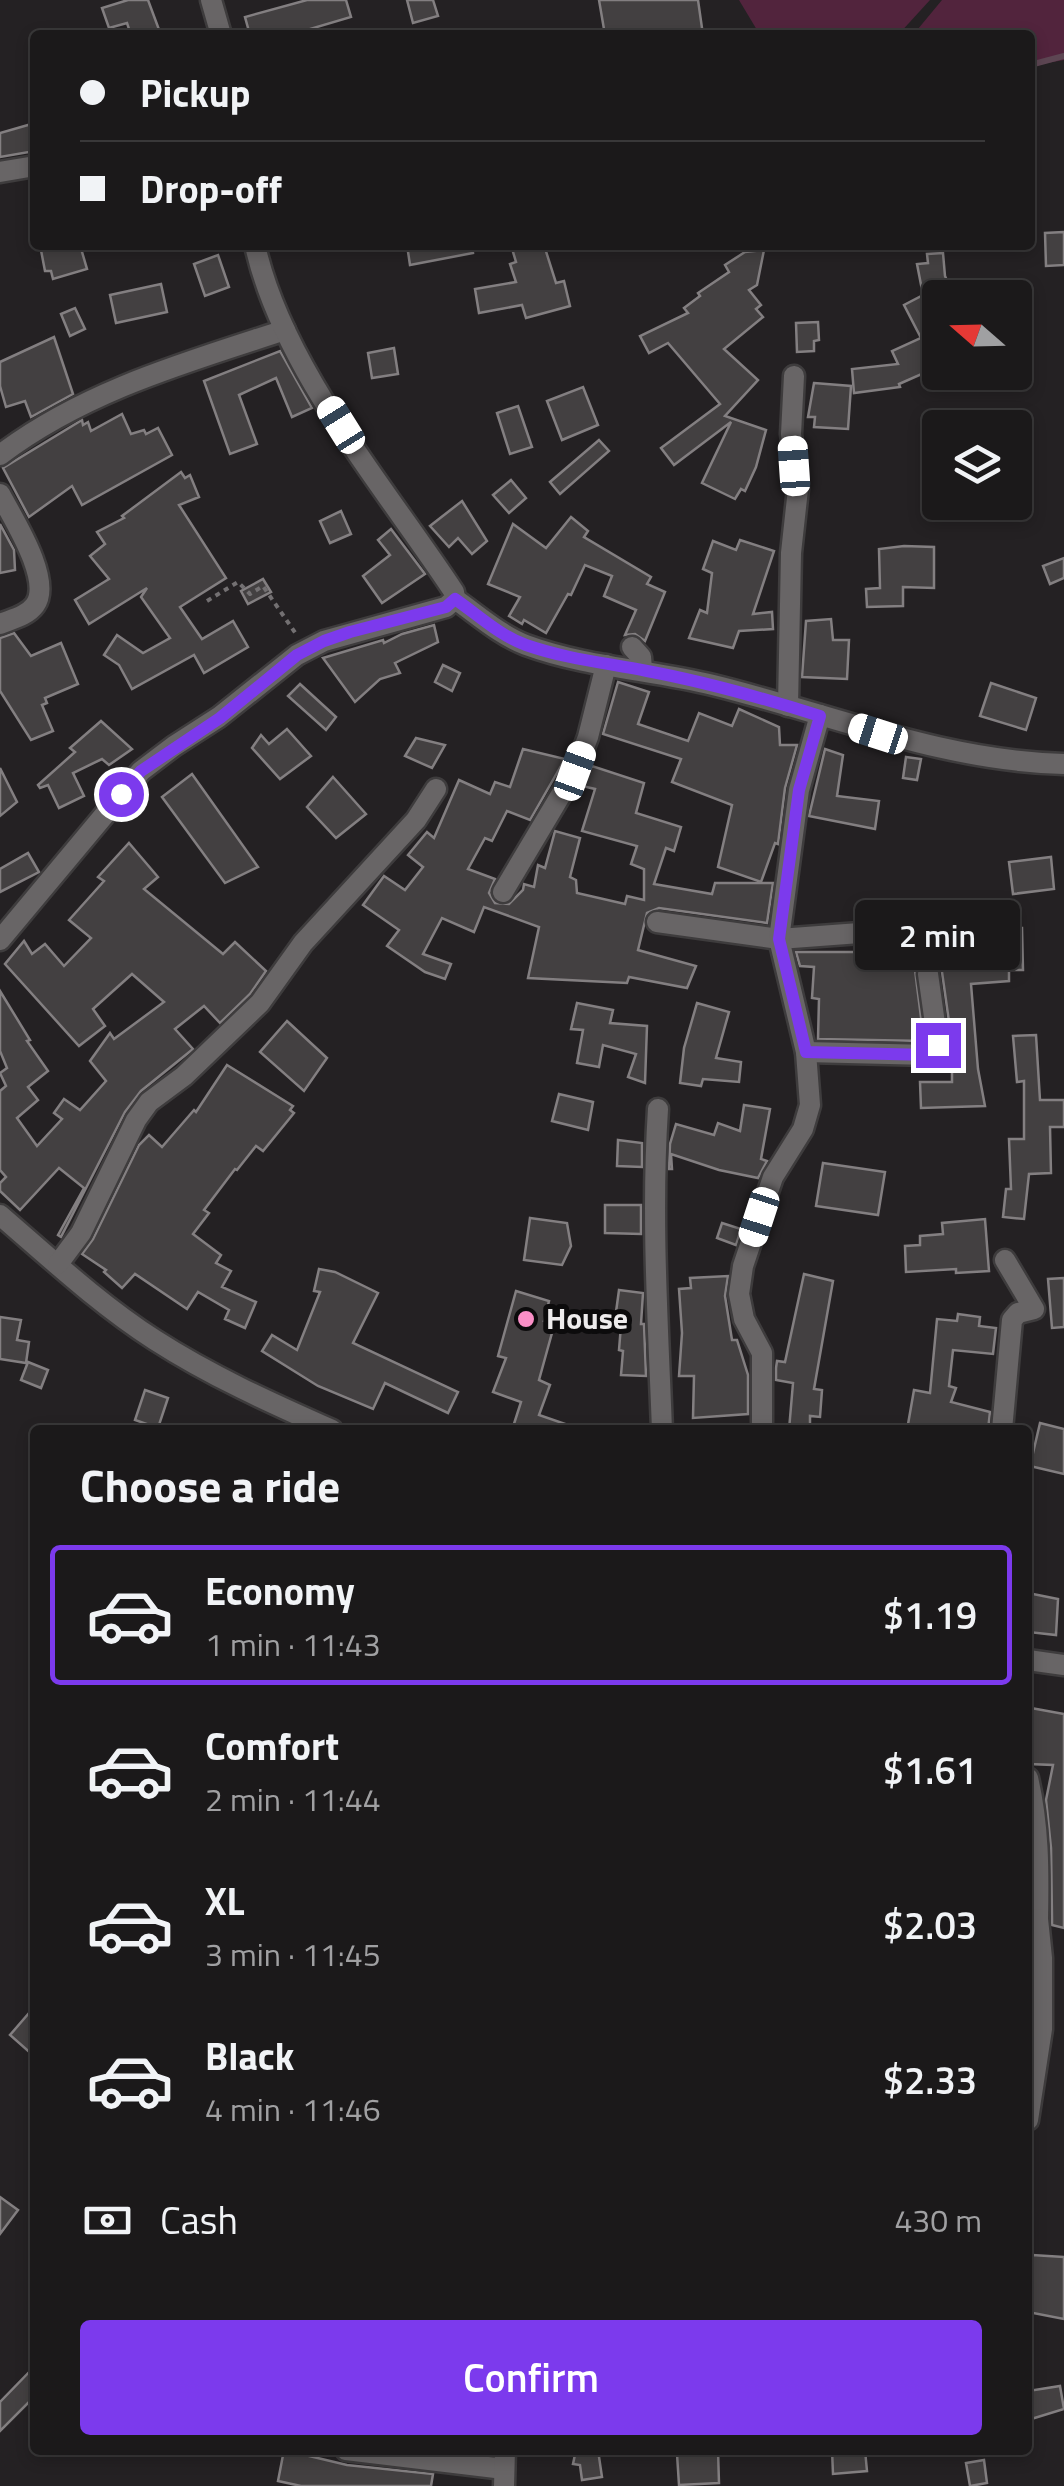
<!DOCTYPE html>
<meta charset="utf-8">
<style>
:root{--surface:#1b191a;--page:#282627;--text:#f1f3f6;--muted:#a0a0a2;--line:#393839;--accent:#7c3aed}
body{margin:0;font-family:"Titillium Web",sans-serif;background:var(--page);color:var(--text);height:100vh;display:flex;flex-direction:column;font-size:38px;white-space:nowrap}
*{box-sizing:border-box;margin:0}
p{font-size:32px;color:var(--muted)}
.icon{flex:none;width:55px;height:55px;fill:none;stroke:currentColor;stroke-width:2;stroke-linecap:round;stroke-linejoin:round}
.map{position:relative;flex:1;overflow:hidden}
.details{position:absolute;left:30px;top:1425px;width:1002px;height:1030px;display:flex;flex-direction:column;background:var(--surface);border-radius:10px;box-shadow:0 5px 15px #0003,0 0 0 2px var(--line)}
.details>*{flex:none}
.banner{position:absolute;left:30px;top:30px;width:1005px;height:220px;border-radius:10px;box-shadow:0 5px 15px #0003,0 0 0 2px var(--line);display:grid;align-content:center;height:220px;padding:0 50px;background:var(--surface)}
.needle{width:65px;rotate:290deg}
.buttons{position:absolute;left:922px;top:280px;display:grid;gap:20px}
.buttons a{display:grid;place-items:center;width:110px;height:110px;border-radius:10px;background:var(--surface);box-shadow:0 5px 15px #0003,0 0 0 2px var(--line);font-size:50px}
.end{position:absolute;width:45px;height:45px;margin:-22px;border:12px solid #7c3aed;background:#fff;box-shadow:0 0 0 5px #fff}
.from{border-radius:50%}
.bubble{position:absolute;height:70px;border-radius:10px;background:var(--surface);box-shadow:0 5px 15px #0003,0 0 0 2px var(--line);font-size:32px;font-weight:600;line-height:70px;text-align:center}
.car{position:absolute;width:30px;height:60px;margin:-30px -15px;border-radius:12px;box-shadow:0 0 8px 2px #0007;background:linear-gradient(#fff 24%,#345 0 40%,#fff 0 76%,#345 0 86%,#fff 0)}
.banner b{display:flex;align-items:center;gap:35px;height:95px;font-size:38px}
.banner b+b{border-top:2px solid var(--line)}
.banner i{width:25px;height:25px;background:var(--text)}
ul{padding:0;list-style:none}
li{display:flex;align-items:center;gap:30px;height:140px;margin:0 20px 15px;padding:0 30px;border:5px solid transparent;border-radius:10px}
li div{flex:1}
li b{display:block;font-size:38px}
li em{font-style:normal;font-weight:600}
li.on{border-color:var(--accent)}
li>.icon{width:90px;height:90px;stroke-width:1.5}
h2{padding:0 50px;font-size:45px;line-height:120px}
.pay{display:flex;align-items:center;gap:25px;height:110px;padding:0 50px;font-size:38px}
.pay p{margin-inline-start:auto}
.button{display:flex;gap:20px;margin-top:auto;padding:20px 50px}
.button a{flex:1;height:115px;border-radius:10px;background:var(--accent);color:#fff;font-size:40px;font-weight:600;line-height:115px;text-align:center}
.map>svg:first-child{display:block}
.green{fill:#52243d}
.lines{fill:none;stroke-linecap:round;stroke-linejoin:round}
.stream{stroke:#5d4653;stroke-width:6}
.building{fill:#434041;stroke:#837f81;stroke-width:2.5}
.minor-casing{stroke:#3e3c3d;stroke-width:25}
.path{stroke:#737072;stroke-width:4;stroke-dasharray:5 5;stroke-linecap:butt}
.minor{stroke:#686566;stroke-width:20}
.route{stroke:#7c3aed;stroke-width:12}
.poi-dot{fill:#fa8fc7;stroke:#0c0b0c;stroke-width:4}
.labels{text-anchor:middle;stroke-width:10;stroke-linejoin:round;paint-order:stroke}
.poi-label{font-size:30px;font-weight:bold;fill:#edebec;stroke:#0c0b0c;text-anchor:start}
</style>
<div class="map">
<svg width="1064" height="2486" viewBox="0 0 1064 2486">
<rect width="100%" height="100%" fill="#242123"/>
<g class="green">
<path d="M739,0H930L898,35H760Z"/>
<path d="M942,0H1064V60L1030,66V35H913Z"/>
</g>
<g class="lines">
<path class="stream" d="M1030,65L1064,56"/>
</g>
<g class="building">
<path d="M148,0L161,35H131L127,23L109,28L102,8L128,0Z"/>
<path d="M307,0H346L351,17L290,35H250L245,17Z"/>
<path d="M407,0H433L438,16L413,23Z"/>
<path d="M599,0H698L703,35H605Z"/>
<path d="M35,123V151L0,157V133Z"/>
<path d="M1064,232V265L1046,266L1045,233Z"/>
<path d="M40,245H80L87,269L53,279L51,271H45Z"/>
<path d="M407,245H472L473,253L410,265Z"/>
<path d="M511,245H544L556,283L564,281L570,306L526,318L522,305L479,313L475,289L516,282L510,264L516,262Z"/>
<path d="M764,250L757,285L749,290L761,305L756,309L763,317L724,349L758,380L725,416L766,430L756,467L745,491L741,489L735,499L702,483L731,422L674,465L661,448L720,404L668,343L649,353L640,336L688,313L684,308L700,296L698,293L729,272L725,265L745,252Z"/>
<path d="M943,253L945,276L954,296L940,298V366L899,384L900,387L854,393L852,369L898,364L892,351L921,338L904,305L923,295L917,264L928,263L927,254Z"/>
<path d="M218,255L229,287L205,296L194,264Z"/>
<path d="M161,284L167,312L116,323L110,295Z"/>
<path d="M75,308L85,329L70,336L61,314Z"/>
<path d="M818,322L819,340L814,341V351L797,352L796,323Z"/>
<path d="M54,337L73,394L31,417L25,401L6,407L0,386V362Z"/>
<path d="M394,348L398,374L372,378L368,353Z"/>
<path d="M280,351L312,408L292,417L276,378L239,395L257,444L230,454L204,381Z"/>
<path d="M814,383L851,386L848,429L814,427L815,417H808Z"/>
<path d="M583,387L598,425L562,440L547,401Z"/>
<path d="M518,406L532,447L510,454L497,413Z"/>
<path d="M122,414L131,434L144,430L146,434L158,428L172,455L82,505L72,486L29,517L3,468L82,420L83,425L88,422L91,431Z"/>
<path d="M599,440L609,451L560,494L550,482Z"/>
<path d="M181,472L185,478L190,475L199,497L179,505L226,578L180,607L202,639L233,621L248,647L204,673L194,655L132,689L119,665L104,655L117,635L143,653L170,638L141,597L147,588L89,624L75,600L109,579L90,556L105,544L97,532L124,518L122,516Z"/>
<path d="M511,480L526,498L509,513L493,495Z"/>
<path d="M462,501L487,541L472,554L458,538L449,547L430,526Z"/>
<path d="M341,511L351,534L330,543L320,521Z"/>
<path d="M571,517L588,531L584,537L651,577L647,584L665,592L645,641L635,634L625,635L636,610L604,596L612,576L585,565L571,595L568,594L546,633L524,620L522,624L509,616L520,597L488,584L513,524L546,548Z"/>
<path d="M0,524L14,550L15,570L0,573Z"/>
<path d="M391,529L425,574L382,603L363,576L390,555L378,540Z"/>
<path d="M740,540L774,551L753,614L772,612L773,629L739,631L733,648L689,638L700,610L707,613L712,573L703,569L713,541L736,550Z"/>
<path d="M904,546L934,547V588L903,587V606L867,607L866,589L880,588L879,549Z"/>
<path d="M1064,558V578L1050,584L1043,566Z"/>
<path d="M263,579L271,592L248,604L241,591Z"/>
<path d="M831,619L833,640H849L847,679L802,677L806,621Z"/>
<path d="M434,625L438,642L395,663L400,673L380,679L355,702L323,658L383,640L384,643L402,634Z"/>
<path d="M14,633L31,656L61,643L78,684L45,698L47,703L42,705L53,731L31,740L0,691V638Z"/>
<path d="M443,665L460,673L452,691L435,682Z"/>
<path d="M618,682L649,692L638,724L688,741L699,713L732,726L739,709L779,727L780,745H797L785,788L778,844L775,843L761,882L718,867L732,805L672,782L681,759L603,734Z"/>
<path d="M991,683L1036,698L1026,730L980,716Z"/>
<path d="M300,684L336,717L326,730L288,696Z"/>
<path d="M101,721L132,749L109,765L102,759L73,773L84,796L59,808L48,785L40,788L38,785L75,752L70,748Z"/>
<path d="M287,729L311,756L280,779L252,748L261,735L269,744Z"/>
<path d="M416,738L445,745L432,768L405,756Z"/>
<path d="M523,749L565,759L530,820L507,811L492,841L485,838L468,869L495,879L489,893L495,903L509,904L523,890L524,884L534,887L538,865L545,868L555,831L580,838L570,877L576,880L577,893L625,904L627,896L644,900V869L631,864L637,846L582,831L595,789L582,786L592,766L644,783L636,813L681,827L674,851L666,848L654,884L712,894L715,883H773L767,923L659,908L647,913L638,950L696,966L687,988L629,977L627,983L528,978L539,927L484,907L474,932L442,918L423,954L451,964L445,979L425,972L387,946L399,930L363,905L384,876L405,890L423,867L408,855L427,832L434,838L459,780L490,794L495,782L510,787Z"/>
<path d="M825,749L843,755L837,796L879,801L875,829L809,816Z"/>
<path d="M906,757L921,759L917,780L903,778Z"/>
<path d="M0,768L17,802L0,816Z"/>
<path d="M192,774L258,867L225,883L162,797Z"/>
<path d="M333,777L366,814L336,838L307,807Z"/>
<path d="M129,843L158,877L144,889L223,954L235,942L266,971L250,994L220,1023L204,1006L175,1029L193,1049L141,1091L125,1112L61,1237L58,1235L84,1188L59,1168L20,1210L0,1191V1183L6,1177L0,1170V1091L6,1086L0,1073L7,1068L0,1051V991L30,1040L27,1041L48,1071L28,1087L38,1100L17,1118L37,1146L62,1119L54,1113L64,1099L80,1110L106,1081L90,1061L110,1033L114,1039L164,1002L132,974L93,1009L105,1026L79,1046L5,964L24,941L32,954L45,944L64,966L91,938L69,920L104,881L98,877Z"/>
<path d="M28,853L39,872L0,892V869Z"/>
<path d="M1051,857L1054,889L1013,894L1009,862Z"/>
<path d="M970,928H1022L1023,970H1009V981L971,984L978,1069L985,1106L921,1108L920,1082H952V1043L942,972L934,962L920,963L915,970L924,1041L818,1039L819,999L812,998L814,967L800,966L796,952H875V946L970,941Z"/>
<path d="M577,1003L613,1010L610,1023L647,1026L645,1083L628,1077L636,1054L603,1045L599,1067L577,1063L583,1030L571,1029Z"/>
<path d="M697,1003L729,1012L716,1058L741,1062L739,1082L703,1079L701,1086L680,1083L684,1048Z"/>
<path d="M287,1021L327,1058L304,1091L260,1052Z"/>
<path d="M1036,1035L1040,1100H1064V1127H1050L1051,1173L1029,1174L1024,1219L1003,1217L1006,1189H1011L1009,1139H1024V1081L1017,1082L1013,1036Z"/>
<path d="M227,1065L293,1106L290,1110L294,1113L263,1151L256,1146L237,1170L235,1169L204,1210L209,1213L193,1234L221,1255L216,1263L231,1271L222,1287L256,1302L245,1328L225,1319L229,1310L198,1292L187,1309L135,1274L122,1288L104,1272L106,1270L82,1254L93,1239L139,1145L149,1135L162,1147L194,1110L196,1112Z"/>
<path d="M559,1094L593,1102L588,1130L552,1121Z"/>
<path d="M744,1105L770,1109L761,1159L767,1161L758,1178L719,1170L671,1154L672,1169H669L670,1144L676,1124L714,1135L718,1123L740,1131Z"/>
<path d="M618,1140L642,1143V1167L617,1166Z"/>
<path d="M823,1163L885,1172L878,1215L816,1206Z"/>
<path d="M605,1205H641V1234L605,1233Z"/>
<path d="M530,1218L567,1223L571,1246L562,1265L524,1260Z"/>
<path d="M985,1219L989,1271L956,1273V1269L906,1272L905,1246L920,1245V1236L943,1234L942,1223Z"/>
<path d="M722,1223L741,1229L736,1245L717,1238Z"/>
<path d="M319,1269L335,1272L378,1293L353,1343L458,1392L448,1413L385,1383L373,1409L318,1386L262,1351L272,1335L297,1350L320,1292L314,1291Z"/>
<path d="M804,1274L833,1281L814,1389L822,1390L820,1417L810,1416V1430H789L793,1383L776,1380V1368L777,1361L785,1362Z"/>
<path d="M728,1276L725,1296L732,1340H737L748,1375V1414L693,1418L694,1376H679L682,1333L679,1289L691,1288L690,1278Z"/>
<path d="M1064,1278V1327L1052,1328L1048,1279Z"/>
<path d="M619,1290L643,1293L641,1324H644L646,1376L621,1375L623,1351L619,1350L622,1313L616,1312Z"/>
<path d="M516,1291L549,1301L544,1321L555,1322L539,1380L550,1385L539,1415L574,1427L573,1430H524L513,1427L521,1402L493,1392L506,1358L498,1356Z"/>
<path d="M958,1314L980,1317L979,1326L996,1328L993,1354L953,1350L949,1386L956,1388L951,1402L990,1412L988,1430H907L914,1390L930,1393L937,1319L957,1321Z"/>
<path d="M0,1317L21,1320L17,1340L29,1342L26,1363L0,1359Z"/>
<path d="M28,1362L48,1370L41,1388L21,1380Z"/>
<path d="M145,1390L168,1398L158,1428L135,1420Z"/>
<path d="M1040,1423L1064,1429V1474L1030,1466Z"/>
<path d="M1028,1593L1058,1599L1056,1635L1028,1632Z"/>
<path d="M1031,1708L1064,1714V1928L1052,1925V1918L1051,1848L1046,1800L1053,1765L1029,1764L1028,1730Z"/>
<path d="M35,2006V2057L10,2035Z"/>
<path d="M0,2197L18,2210L0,2234Z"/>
<path d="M1032,2255L1064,2257V2319L1028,2312Z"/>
<path d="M35,2366V2396L0,2431V2402Z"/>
<path d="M1060,2386L1064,2409L1028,2420V2391Z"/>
<path d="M284,2450L347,2465L433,2474L431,2486H301L278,2481Z"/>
<path d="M576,2450H598L602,2477L582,2480L580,2465L573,2464Z"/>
<path d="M699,2450H718L719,2483L679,2485L677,2454L699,2453Z"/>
<path d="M832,2450H865L867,2471L833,2474Z"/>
<path d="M984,2460L987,2483L970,2486L966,2463Z"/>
</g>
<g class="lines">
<defs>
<g id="minor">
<path d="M211,0L221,35"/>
<path d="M0,172L35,166"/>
<path d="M0,455C84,391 187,362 285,330"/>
<path d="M0,494C12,517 53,580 35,605C27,616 12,619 0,624"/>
<path d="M455,599C478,615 500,635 526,645C586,667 651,670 713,685C831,714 942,761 1064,764"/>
<path d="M632,647L641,657L642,669"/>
<path d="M788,706L791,553L798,489L791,434L794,376"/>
<path d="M503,892L575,771L588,737L606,665"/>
<path d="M657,922L779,939L954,926"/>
<path d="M0,940L141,771L174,746L219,717L297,655L324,641L446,607L455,599L454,592C387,490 281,366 255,245"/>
<path d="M806,1052L930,1055L938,1045L928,974"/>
<path d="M658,1109C651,1216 658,1322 662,1430"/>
<path d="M0,1215C50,1258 99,1304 155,1340C211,1376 271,1403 332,1430"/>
<path d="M58,1264L81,1233L136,1120L149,1102L184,1076L260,1003L303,943L416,820L436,789"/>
<path d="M762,1430V1353L744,1319L739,1294L743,1266L773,1177L803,1129L810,1105L806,1052L779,939L799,790L820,715"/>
<path d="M1002,1430L1012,1320L1018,1313L1034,1309L1005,1260"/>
<path d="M1028,1660L1064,1665"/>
<path d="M1028,1778C1039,1825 1039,1871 1038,1919L1028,1924"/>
<path d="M1028,2120L1042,2029V1958L1038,1919"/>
<path d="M346,2450L504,2469"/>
<path d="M504,2486L505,2450"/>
</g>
</defs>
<use href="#minor" class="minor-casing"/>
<path class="path" d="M207,601L238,582L250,594L263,586L296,634"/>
<use href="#minor" class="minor"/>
</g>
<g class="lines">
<path class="route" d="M121,794L141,771L220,718L297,655L324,641L350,632L446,607L455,599C478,615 500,636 526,645C566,659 607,663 647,671C706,682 763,698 820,716L799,790L779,939L806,1052L930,1055L938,1045"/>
</g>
<circle class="poi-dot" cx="526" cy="1319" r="10"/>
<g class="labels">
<g class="poi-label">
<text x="546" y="1329">House</text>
</g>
</g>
</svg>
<div class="buttons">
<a><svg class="needle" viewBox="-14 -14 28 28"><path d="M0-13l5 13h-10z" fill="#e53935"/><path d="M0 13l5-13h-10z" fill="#a0a0a2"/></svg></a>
<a><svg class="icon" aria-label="layers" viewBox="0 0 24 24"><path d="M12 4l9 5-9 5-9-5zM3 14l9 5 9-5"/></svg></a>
</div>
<i class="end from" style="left:121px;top:794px"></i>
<i class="end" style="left:938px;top:1045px"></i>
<div class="bubble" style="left:855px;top:900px;width:165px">2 min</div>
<i class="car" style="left:341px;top:425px;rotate:328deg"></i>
<i class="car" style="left:794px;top:466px;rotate:356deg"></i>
<i class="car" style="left:878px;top:734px;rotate:288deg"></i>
<i class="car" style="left:575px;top:771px;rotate:20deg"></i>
<i class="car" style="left:759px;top:1217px;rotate:198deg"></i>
<div class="banner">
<b><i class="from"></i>Pickup</b>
<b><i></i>Drop-off</b>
</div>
<section class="details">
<h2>Choose a ride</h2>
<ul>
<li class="on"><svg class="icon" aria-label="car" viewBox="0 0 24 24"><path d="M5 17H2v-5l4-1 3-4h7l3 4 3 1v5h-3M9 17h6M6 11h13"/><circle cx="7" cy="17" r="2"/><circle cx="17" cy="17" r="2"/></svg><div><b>Economy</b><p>1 min · 11:43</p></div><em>$1.19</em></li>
<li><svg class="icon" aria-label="car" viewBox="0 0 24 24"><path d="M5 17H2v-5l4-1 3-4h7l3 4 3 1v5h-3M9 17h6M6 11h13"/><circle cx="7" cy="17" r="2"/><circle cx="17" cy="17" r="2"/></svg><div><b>Comfort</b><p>2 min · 11:44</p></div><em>$1.61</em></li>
<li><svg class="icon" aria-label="car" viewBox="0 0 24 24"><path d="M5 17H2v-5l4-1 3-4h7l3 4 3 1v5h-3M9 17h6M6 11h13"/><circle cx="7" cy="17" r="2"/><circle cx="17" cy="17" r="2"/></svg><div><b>XL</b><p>3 min · 11:45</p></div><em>$2.03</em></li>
<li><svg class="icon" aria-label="car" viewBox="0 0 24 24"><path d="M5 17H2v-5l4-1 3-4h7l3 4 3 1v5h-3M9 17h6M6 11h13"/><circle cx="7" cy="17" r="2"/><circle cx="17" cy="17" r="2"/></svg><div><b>Black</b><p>4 min · 11:46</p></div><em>$2.33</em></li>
</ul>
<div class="pay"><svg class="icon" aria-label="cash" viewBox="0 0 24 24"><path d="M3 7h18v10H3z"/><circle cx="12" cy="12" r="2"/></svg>Cash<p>430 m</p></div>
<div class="button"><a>Confirm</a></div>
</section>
</div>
